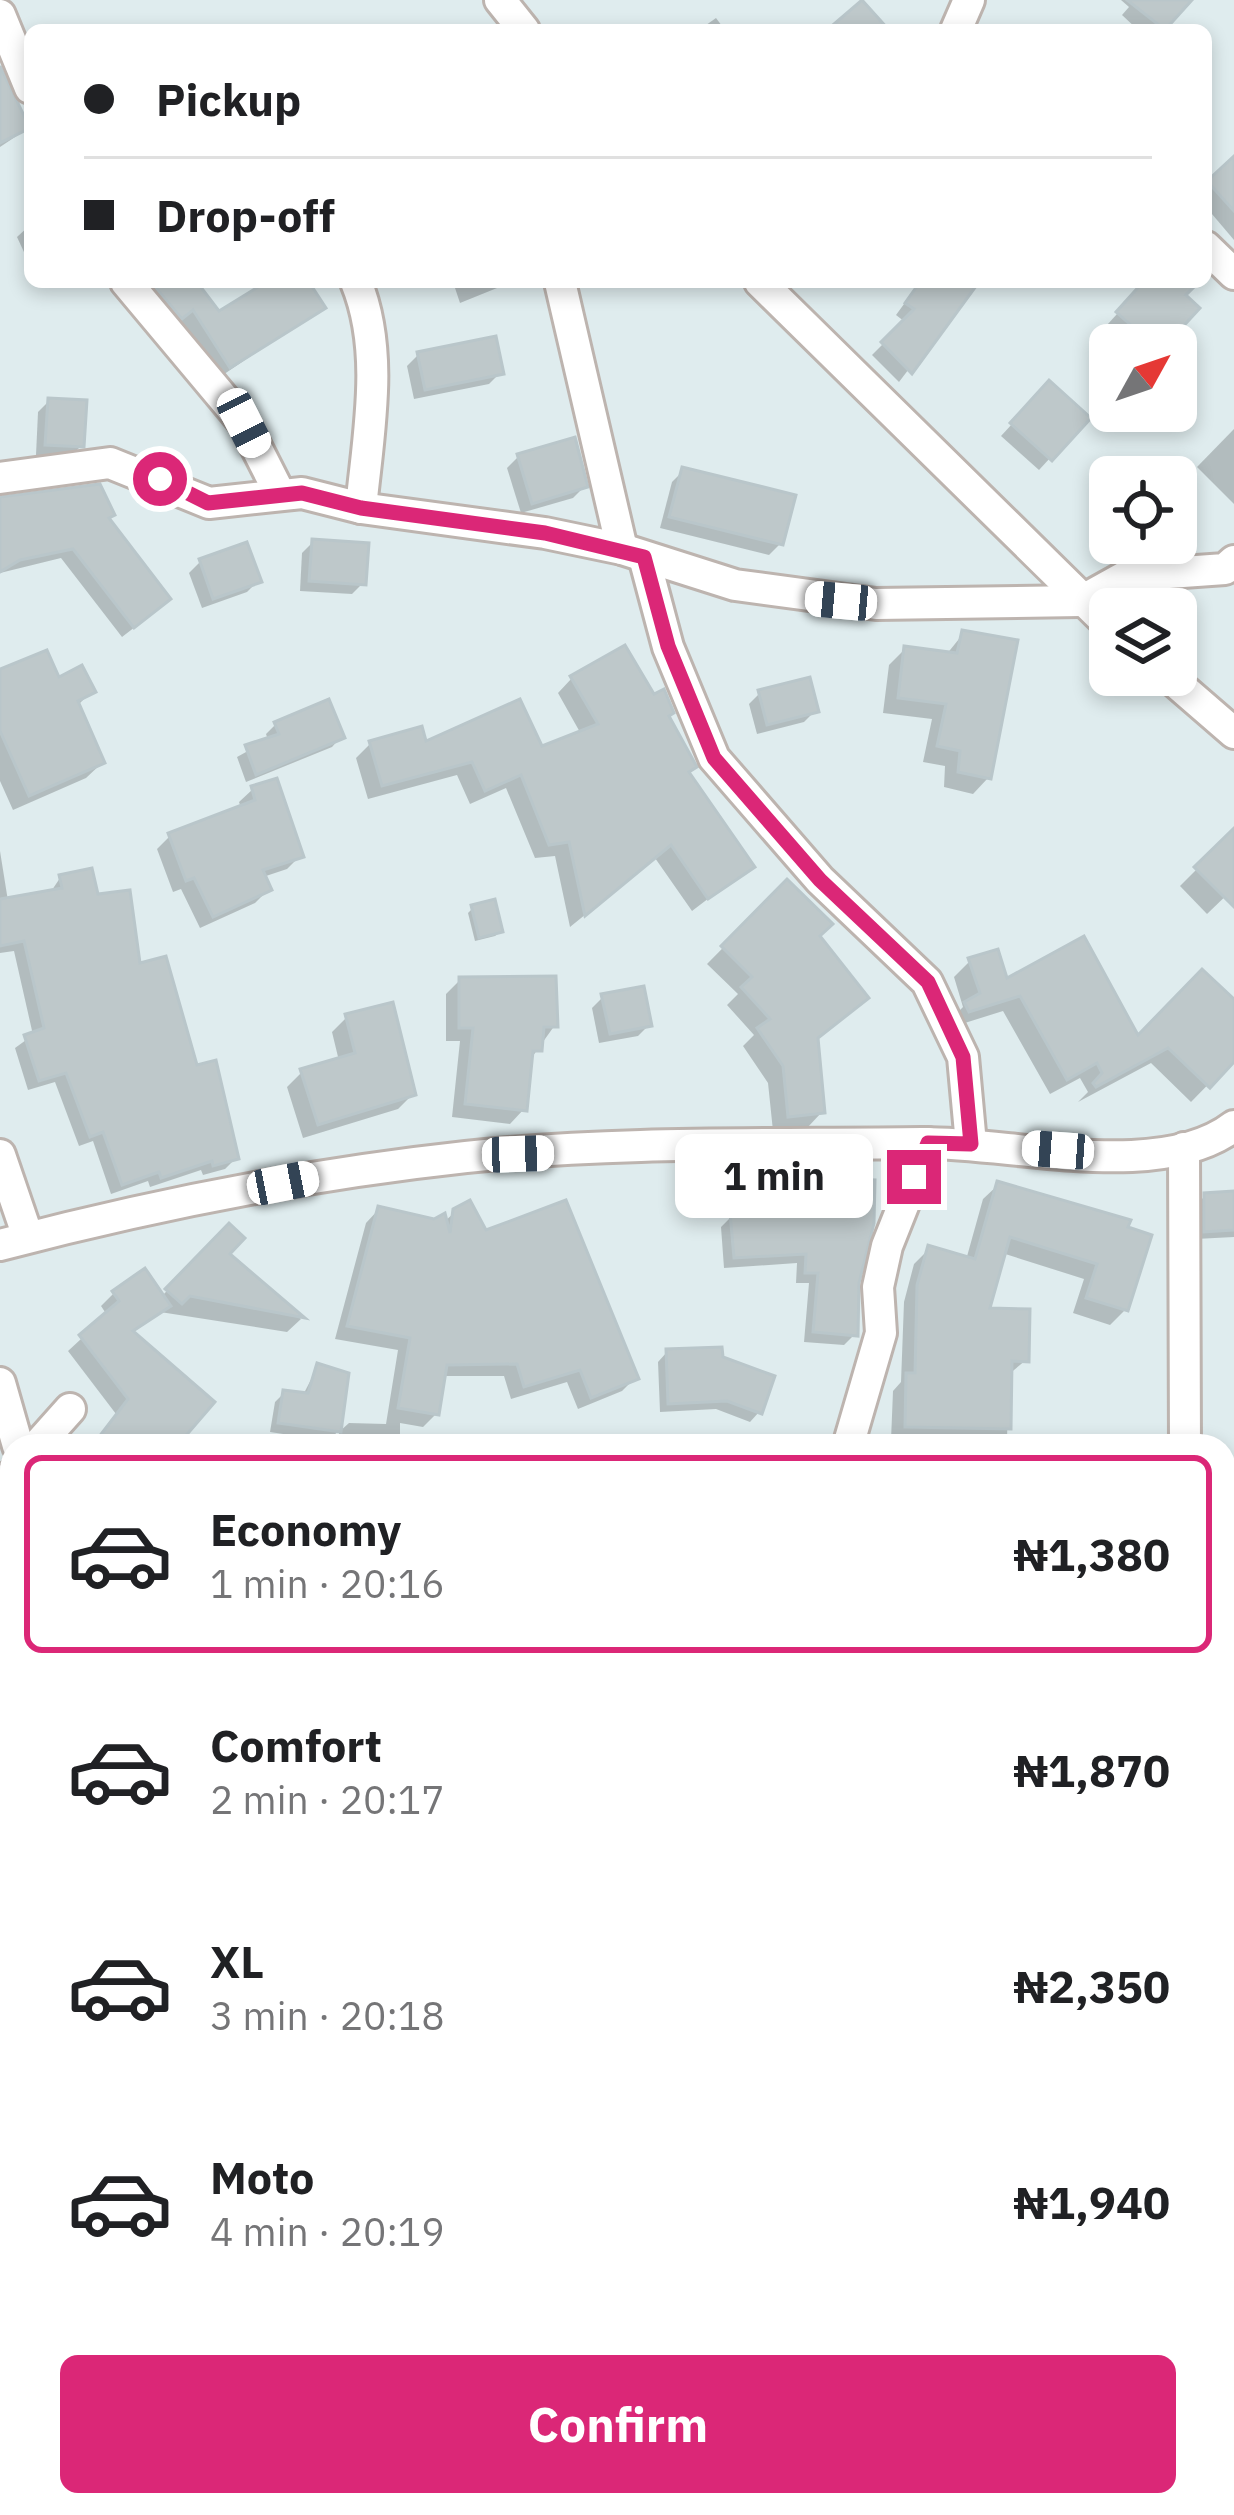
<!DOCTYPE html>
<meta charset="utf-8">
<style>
:root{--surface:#fff;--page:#f2f2f2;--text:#202124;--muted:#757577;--line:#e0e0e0;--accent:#db2777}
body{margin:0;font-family:"IBM Plex Sans",sans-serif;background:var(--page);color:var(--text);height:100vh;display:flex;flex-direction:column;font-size:45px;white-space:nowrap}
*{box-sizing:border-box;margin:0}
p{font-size:39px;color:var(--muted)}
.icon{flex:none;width:66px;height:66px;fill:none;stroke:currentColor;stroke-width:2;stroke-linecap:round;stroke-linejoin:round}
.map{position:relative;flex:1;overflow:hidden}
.sheet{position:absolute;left:0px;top:1434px;width:1236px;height:1083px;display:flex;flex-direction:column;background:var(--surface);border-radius:36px 36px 0 0;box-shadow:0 6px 18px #0003}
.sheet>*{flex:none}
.banner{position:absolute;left:24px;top:24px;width:1188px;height:264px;border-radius:18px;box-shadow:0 6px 18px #0003;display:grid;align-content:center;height:264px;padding:0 60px;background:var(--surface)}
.needle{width:78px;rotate:50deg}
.buttons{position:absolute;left:1089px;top:324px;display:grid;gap:24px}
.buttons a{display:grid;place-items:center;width:108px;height:108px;border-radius:18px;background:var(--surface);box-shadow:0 6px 18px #0003;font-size:60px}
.end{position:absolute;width:54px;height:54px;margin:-27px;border:15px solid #db2777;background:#fff;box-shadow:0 0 0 6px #fff}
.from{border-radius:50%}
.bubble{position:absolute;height:84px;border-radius:18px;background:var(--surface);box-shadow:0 6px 18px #0003;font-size:39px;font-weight:700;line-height:84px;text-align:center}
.car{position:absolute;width:36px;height:72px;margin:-36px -18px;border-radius:15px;box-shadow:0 0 9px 3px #0007;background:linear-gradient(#fff 24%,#345 0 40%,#fff 0 76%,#345 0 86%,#fff 0)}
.banner b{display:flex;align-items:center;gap:42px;height:114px;font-size:45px}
.banner b+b{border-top:3px solid var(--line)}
.banner i{width:30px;height:30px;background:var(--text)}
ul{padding:21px 0 0;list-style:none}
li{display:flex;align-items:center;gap:36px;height:198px;margin:0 24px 18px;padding:0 36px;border:6px solid transparent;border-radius:18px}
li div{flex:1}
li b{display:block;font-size:45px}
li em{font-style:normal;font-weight:700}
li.on{border-color:var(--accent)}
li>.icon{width:108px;height:108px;stroke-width:1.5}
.button{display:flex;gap:24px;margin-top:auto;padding:24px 60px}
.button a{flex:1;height:138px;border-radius:18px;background:var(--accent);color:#fff;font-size:48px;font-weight:700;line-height:138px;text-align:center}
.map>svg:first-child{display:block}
.shadow{fill:#0003}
.building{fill:#bec8ca;stroke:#b9c6ca;stroke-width:3}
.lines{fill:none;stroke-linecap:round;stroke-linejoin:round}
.minor-casing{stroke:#bdb4af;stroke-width:36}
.minor{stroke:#fff;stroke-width:30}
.route{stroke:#db2777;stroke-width:15}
</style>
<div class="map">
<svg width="1234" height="2515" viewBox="0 0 1234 2515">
<rect width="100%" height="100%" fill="#dfecee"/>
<g class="shadow">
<path d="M1121,0H1188L1161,30H1138L1122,15L1129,7Z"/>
<path d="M716,18L725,30H699Z"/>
<path d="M0,74L27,129L0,147Z"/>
<path d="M1234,160V240L1206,207V186Z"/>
<path d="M30,225V265L17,237Z"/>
<path d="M138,282H194L219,315L271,282H305L322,308L214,381Z"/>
<path d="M453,282H512L460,303Z"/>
<path d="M920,282H975L899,382L872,355L905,322L896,315Z"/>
<path d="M1146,282H1173L1162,345H1130L1107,325Z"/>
<path d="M418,355L500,373L489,384L414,399L407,366Z"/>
<path d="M1049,384L1087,418L1039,470L1001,436Z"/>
<path d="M49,401L81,446L70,457L36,455L38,412Z"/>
<path d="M1234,429V504L1197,467Z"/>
<path d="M518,457L584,487L573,498L521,513L507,468Z"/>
<path d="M683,471L780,544L769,555L660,528L672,482Z"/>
<path d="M0,502L106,520L157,610L122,637L61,558L0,573Z"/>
<path d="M313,542L363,583L352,594L300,591L302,553Z"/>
<path d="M200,562L258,581L247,592L202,608L189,573Z"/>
<path d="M963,634L988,778L973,794L944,787L945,766L923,762L932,719L883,713L889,665L905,649L946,655Z"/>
<path d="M572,678L666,717L686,773L751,866L692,911L655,858L570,927L555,856L535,858L506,788L470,804L457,775L368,799L356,758L371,743L540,750L581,734L558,693Z"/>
<path d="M57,681L92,691L77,706L102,763L86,778L13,810L0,781V687Z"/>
<path d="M760,693L815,711L804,722L757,734L749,704Z"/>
<path d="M275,725L341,737L332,747L246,782L237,757L268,740L266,734Z"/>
<path d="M253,789L300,856L287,869L263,877L268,890L255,903L200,928L181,889L173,892L157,849L170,836L241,808L239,802Z"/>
<path d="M1234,832V888L1207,914L1180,886Z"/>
<path d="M0,851L8,901L50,893L60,878L96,897L195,1068L236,1158L225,1169L203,1175L201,1170L150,1187L148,1181L111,1194L93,1141L79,1146L55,1082L28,1090L15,1048L33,1035L14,951L0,953Z"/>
<path d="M787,883L817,936L815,1040L822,1112L807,1128L773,1131L768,1083L743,1046L754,1035L727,1005L738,994L707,964Z"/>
<path d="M473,908L500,932L495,936L475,941L468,913Z"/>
<path d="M970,961L1006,982L1137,1040L1234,1003V1058L1191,1102L1151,1063L1078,1102L1088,1092L1080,1078L1050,1094L1003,1011L952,1027L949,1021L963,1007L954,977Z"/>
<path d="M460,980L555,1025L530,1060L524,1109L510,1124L452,1117L460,1041H446V994Z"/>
<path d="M603,997L649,1025L638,1036L599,1043L592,1008Z"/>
<path d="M347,1017L413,1094L398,1109L303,1138L287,1087L302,1072L339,1061L332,1032Z"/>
<path d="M853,1182L855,1334L844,1345L804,1342L809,1283H796L797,1263L724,1268L721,1227L732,1216L795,1211L806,1195L842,1197Z"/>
<path d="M998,1185L1127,1222L1125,1310L1110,1325L1073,1313L1084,1279L1002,1253L986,1311L1026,1360L1008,1375L1007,1446L891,1440L893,1391L901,1382L904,1302L914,1264L929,1249L966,1260L983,1199Z"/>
<path d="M1205,1196L1234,1197V1237L1196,1239V1205Z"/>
<path d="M379,1209L444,1222L455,1212L635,1378L622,1391L578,1409L567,1382L511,1399L504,1376H442L436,1414L423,1427L400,1423V1446H339V1432L349,1423L386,1424L398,1350L335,1339L366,1223Z"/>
<path d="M229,1227L226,1254L301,1319L287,1332L160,1312L131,1334L173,1446H92L116,1414L68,1351L107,1315L101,1306L114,1293L161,1297Z"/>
<path d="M667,1352L720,1359L759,1412L750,1422L716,1409L660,1412L658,1362Z"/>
<path d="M318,1366L338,1431L329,1441L270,1432L275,1402L284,1393L303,1395Z"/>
<path d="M0,1566L12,1569V1616L0,1613Z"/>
<path d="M12,1635V1692L9,1696L0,1688V1647Z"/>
<path d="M1234,1705V1809L1224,1805V1715Z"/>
<path d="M1224,2274L1234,2277V2363L1224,2381Z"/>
<path d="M12,2380V2436L0,2429V2394Z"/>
<path d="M1224,2398L1234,2401V2498L1224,2494Z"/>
<path d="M534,2505H588L584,2515H533Z"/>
<path d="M695,2505L725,2515H685Z"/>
<path d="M91,2507L103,2515H83Z"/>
</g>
<g class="building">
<path d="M862,0L889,30H827Z"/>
<path d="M1127,0H1192L1165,30Z"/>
<path d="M0,66L30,128L0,143Z"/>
<path d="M1234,156V211L1207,181Z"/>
<path d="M151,282H197L219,311L266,282H309L326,308L230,368L193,310L182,319Z"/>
<path d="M920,282H979L912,374L881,342L914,309L905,303Z"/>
<path d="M1143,282H1199L1186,295L1200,308L1166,345H1153L1116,312Z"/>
<path d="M496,336L504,374L425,390L417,352Z"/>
<path d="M1049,380L1091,418L1052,461L1010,423Z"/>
<path d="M48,398L87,400L84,447L45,445Z"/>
<path d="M575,437L588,487L532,504L517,454Z"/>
<path d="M682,467L796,495L783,545L669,517Z"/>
<path d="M100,484L115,515L109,518L171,599L134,628L73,549L20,560L0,572V497Z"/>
<path d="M312,539L369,543L366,585L309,581Z"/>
<path d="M247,542L262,582L213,599L199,559Z"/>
<path d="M962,630L1018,640L991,779L958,772L960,751L937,746L946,704L898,698L904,646L957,653Z"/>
<path d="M625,645L654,694L664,689L674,713L669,716L697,767L689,772L755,867L708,899L671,845L585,916L569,842L549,845L521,775L485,791L472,762L382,786L369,741L422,726L426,741L520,699L542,746L598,724L570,676Z"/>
<path d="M47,650L59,677L82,665L96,692L78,701L105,763L29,796L0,731V669Z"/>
<path d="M810,677L819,712L767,725L758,690Z"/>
<path d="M329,699L345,738L256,775L245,745L279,734L274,722Z"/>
<path d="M277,778L304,857L263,870L272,890L213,917L194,878L186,881L168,833L255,800L251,786Z"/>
<path d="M1234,828V907L1194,867Z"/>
<path d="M92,868L98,894L130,890L140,963L166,956L197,1065L216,1060L239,1159L213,1166L212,1161L161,1178L159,1172L122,1185L103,1132L90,1137L66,1073L39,1081L24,1035L44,1028L24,941L0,946V899L62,888L59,875Z"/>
<path d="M787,879L833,924L820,936L869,998L818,1038L825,1113L788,1117L783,1066L757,1028L770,1019L741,987L752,977L721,946Z"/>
<path d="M495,899L503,932L479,938L471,905Z"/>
<path d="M1084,936L1138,1035L1202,969L1234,999V1062L1210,1088L1168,1048L1096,1087L1093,1083L1102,1073L1097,1063L1067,1080L1020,996L969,1012L964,1002L980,993L968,958L998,949L1007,978Z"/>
<path d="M556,976L558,1027H544L542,1051H533L527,1111L465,1104L473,1028H459V977Z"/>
<path d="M644,986L652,1026L610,1034L601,994Z"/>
<path d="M393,1002L416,1095L318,1125L300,1069L355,1053L345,1014Z"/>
<path d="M852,1179L875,1180L874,1223L859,1283L858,1336L813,1332L818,1273H805L806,1254L734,1258L730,1213L804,1208L805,1192L851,1195Z"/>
<path d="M997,1181L1131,1220L1128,1227L1152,1235L1128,1311L1086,1298L1097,1264L1010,1237L990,1308L1030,1309L1029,1362L1012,1361L1011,1429L905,1427L906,1373H915L917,1285L928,1245L975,1259Z"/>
<path d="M1234,1191V1230L1204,1232V1193Z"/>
<path d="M470,1200L486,1230L566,1200L639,1379L591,1398L580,1370L524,1387L517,1364L447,1365L439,1415L398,1408L410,1338L347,1326L378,1206L434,1219L445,1213L450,1233L453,1209Z"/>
<path d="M229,1223L245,1238L230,1254L305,1318L190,1296L182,1304L165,1289Z"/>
<path d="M145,1268L171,1306L133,1331L215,1402L177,1446H92L128,1399L79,1335L119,1301L112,1291Z"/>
<path d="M722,1347L723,1357L775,1376L762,1414L727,1401L668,1404L666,1349Z"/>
<path d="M317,1363L349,1373L341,1432L278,1423L283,1390L308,1393Z"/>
</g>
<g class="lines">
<defs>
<g id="minor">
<path d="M500,0L524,30"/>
<path d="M0,15L30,88"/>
<path d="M956,30L969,0"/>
<path d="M1206,247L1234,274"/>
<path d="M126,282L244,423L280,494"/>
<path d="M356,282C385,352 368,435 361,508"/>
<path d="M560,282L622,549"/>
<path d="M760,282L1110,626"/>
<path d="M0,478L110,463L209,503L302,493L361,508L545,533L622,549L735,585L876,604L1081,601L1126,576L1225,569L1234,561"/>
<path d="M644,557L668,647L714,758L820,880L927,982L963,1057L971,1144"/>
<path d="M1167,675L1234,733"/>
<path d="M1184,1148L1185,1446"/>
<path d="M0,1155L28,1237"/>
<path d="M0,1245C153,1205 309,1174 466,1157C616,1141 771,1145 922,1143C1011,1142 1160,1183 1234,1126"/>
<path d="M0,1383L18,1446"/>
<path d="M37,1446L70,1409"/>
<path d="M848,1446L881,1333L878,1287L887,1246L928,1143"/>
<path d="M0,1491L12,1475"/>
<path d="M455,2505L468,2515"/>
<path d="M256,2515L264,2505"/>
</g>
</defs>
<use href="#minor" class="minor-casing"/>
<use href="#minor" class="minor"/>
</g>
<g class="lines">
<path class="route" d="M160,479L208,503L302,493L361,508L545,533L644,557L668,646L714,758L820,880L928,982L963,1057L971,1144L928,1143L914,1177"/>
</g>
</svg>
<div class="buttons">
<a><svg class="needle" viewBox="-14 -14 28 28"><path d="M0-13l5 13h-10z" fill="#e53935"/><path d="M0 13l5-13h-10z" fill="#757577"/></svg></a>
<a><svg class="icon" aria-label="locate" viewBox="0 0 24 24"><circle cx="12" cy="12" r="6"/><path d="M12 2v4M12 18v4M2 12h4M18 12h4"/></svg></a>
<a><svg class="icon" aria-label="layers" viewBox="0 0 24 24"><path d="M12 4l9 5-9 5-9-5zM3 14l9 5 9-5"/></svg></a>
</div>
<i class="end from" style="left:160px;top:479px"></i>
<i class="end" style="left:914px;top:1177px"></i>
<div class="bubble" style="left:675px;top:1134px;width:198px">1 min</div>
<i class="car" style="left:244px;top:423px;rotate:153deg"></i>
<i class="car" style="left:841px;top:601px;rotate:275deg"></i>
<i class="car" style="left:1058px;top:1150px;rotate:274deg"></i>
<i class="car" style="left:518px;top:1154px;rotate:88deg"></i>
<i class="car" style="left:283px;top:1183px;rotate:79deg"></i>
<div class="banner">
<b><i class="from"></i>Pickup</b>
<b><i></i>Drop-off</b>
</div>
<section class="sheet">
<ul>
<li class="on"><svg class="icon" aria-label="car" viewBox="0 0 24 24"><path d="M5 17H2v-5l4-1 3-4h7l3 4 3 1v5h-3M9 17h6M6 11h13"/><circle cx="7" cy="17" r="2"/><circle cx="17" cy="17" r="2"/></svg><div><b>Economy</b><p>1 min · 20:16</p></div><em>₦1,380</em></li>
<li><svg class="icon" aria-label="car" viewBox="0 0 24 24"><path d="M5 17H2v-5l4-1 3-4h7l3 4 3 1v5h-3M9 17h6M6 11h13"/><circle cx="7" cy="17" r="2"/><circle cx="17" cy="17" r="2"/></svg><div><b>Comfort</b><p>2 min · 20:17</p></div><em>₦1,870</em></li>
<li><svg class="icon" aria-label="car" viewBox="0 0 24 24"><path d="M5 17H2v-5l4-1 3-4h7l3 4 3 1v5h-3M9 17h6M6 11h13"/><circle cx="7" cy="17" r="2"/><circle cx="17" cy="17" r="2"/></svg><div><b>XL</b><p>3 min · 20:18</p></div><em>₦2,350</em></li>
<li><svg class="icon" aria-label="car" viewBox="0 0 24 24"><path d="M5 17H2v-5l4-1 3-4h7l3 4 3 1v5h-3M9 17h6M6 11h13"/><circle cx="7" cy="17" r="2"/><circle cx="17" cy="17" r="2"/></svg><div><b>Moto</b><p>4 min · 20:19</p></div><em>₦1,940</em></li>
</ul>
<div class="button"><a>Confirm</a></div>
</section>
</div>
